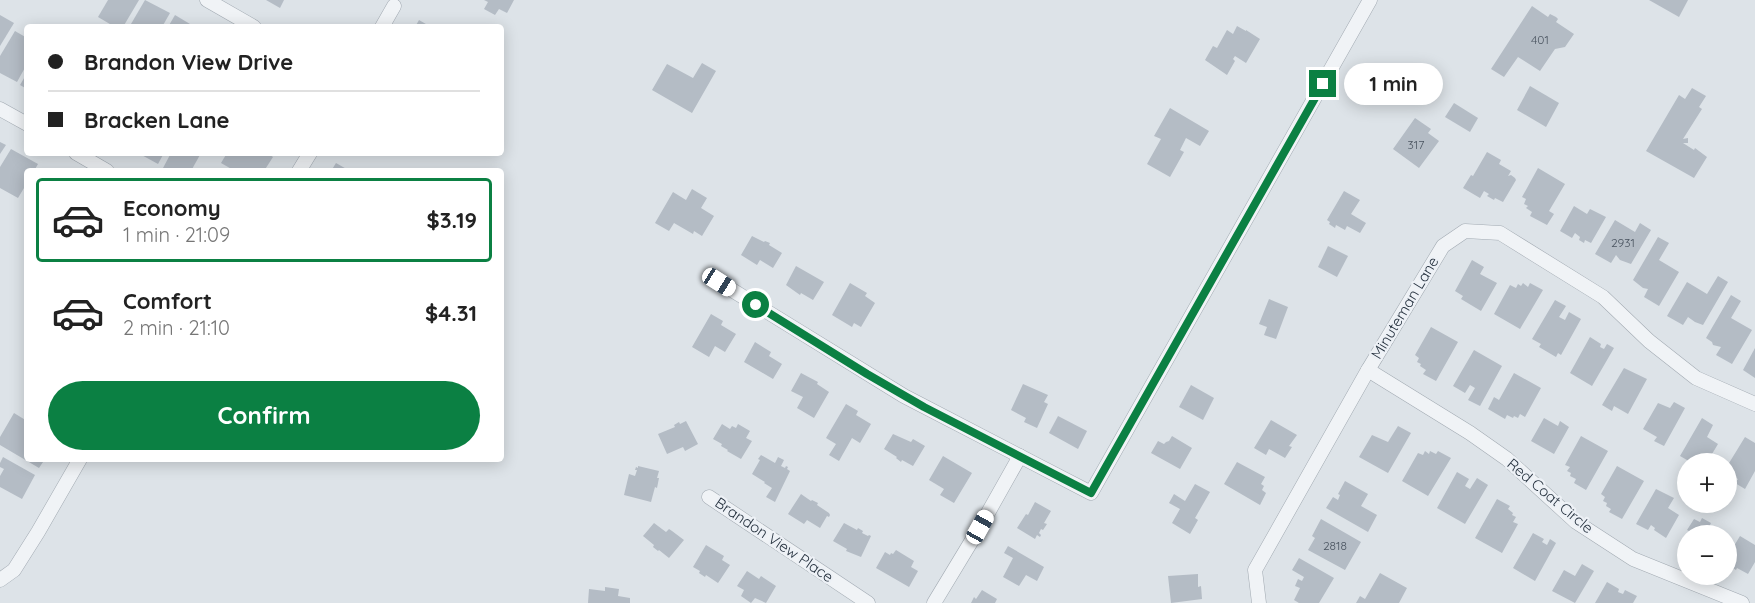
<!DOCTYPE html>
<meta charset="utf-8">
<style>
:root{--surface:#fff;--page:#f2f2f2;--text:#222;--muted:#767676;--line:#e0e0e0;--accent:#0b8043}
body{margin:0;font-family:Quicksand,sans-serif;background:var(--page);color:var(--text);height:100vh;display:flex;flex-direction:column;font-size:22px;white-space:nowrap}
*{box-sizing:border-box;margin:0}
p{font-size:20px;color:var(--muted)}
.icon{flex:none;width:33px;height:33px;fill:none;stroke:currentColor;stroke-width:2;stroke-linecap:round;stroke-linejoin:round}
.map{position:relative;flex:1;overflow:hidden}
.side{position:absolute;left:24px;top:168px;width:480px;height:294px;display:flex;flex-direction:column;background:var(--surface);border-radius:6px;box-shadow:0 3px 15px #0003}
.side>*{flex:none}
.banner{position:absolute;left:24px;top:24px;width:480px;height:132px;border-radius:6px;box-shadow:0 3px 15px #0003;display:grid;align-content:center;height:132px;padding:0 24px;background:var(--surface)}
.buttons{position:absolute;left:1677px;top:453px;display:grid;gap:12px}
.buttons a{display:grid;place-items:center;width:60px;height:60px;border-radius:50%;background:var(--surface);box-shadow:0 3px 15px #0003;font-size:30px}
.end{position:absolute;width:27px;height:27px;margin:-14px;border:8px solid #0b8043;background:#fff;box-shadow:0 0 0 3px #fff}
.from{border-radius:50%}
.bubble{position:absolute;height:42px;border-radius:21px;background:var(--surface);box-shadow:0 3px 15px #0003;font-size:20px;font-weight:700;line-height:42px;text-align:center}
.car{position:absolute;width:18px;height:36px;margin:-18px -9px;border-radius:8px;box-shadow:0 0 4px 2px #0007;background:linear-gradient(#fff 24%,#345 0 40%,#fff 0 76%,#345 0 86%,#fff 0)}
.banner b{display:flex;align-items:center;gap:21px;height:57px;font-size:22px}
.banner b+b{border-top:2px solid var(--line)}
.banner i{width:15px;height:15px;background:var(--text)}
ul{padding:10px 0 0;list-style:none}
li{display:flex;align-items:center;gap:18px;height:84px;margin:0 12px 9px;padding:0 12px;border:3px solid transparent;border-radius:6px}
li div{flex:1}
li b{display:block;font-size:22px}
li em{font-style:normal;font-weight:700}
li.active{border-color:var(--accent)}
li>.icon{width:54px;height:54px;stroke-width:1.5}
.cta{display:flex;gap:12px;margin-top:auto;padding:12px 24px}
.cta a{flex:1;height:69px;border-radius:36px;background:var(--accent);color:#fff;font-size:24px;font-weight:700;line-height:69px;text-align:center}
.map>svg:first-child{display:block}
.building{fill:#b4bcc5}
.lines{fill:none;stroke-linecap:round;stroke-linejoin:round}
.minor-casing{stroke:#a2aab2;stroke-width:15}
.minor{stroke:#f0f3f6;stroke-width:14}
.route{stroke:#0b8043;stroke-width:8}
.labels{text-anchor:middle;stroke-width:4.5;stroke-linejoin:round;paint-order:stroke}
.number-label{font-size:12px;fill:#4a5460}
.street-label{font-size:15px;fill:#26323f;stroke:#edf1f6}
</style>
<div class="map">
<svg width="1755" height="603" viewBox="0 0 1755 603">
<rect width="100%" height="100%" fill="#dde3e8"/>
<g class="building">
<path d="M108,0H139L123,27H115L98,17Z"/>
<path d="M145,0L170,13L162,27H137L131,24Z"/>
<path d="M266,0H284L280,8Z"/>
<path d="M484,0H514L507,13L499,9L495,15L484,9L488,2Z"/>
<path d="M1649,0H1688L1679,17Z"/>
<path d="M1532,6L1548,17L1550,14L1556,17L1558,19L1556,22L1574,34L1565,47L1555,49L1540,71L1518,57L1504,77L1491,69Z"/>
<path d="M0,15L14,23L0,46Z"/>
<path d="M175,15L195,27H168Z"/>
<path d="M419,20L431,27H415Z"/>
<path d="M1237,26L1246,31V30L1260,39L1246,63L1235,56L1233,59L1235,61L1227,75L1205,60L1213,46L1217,48L1227,30L1233,34Z"/>
<path d="M15,31L27,38V64L17,82L0,73V56Z"/>
<path d="M702,63L716,71L692,113L652,90L667,64L693,78Z"/>
<path d="M27,73V89L20,85Z"/>
<path d="M1530,86L1559,103L1546,127L1517,110Z"/>
<path d="M1692,88L1706,96L1699,107L1702,109L1683,139L1688,138V143H1683L1694,150L1695,148L1707,157L1694,178L1646,151L1679,95L1685,99Z"/>
<path d="M1454,103L1478,118L1470,132L1445,117Z"/>
<path d="M1170,108L1209,131L1200,146L1186,138L1180,150L1184,152L1170,177L1147,164L1161,139L1154,136Z"/>
<path d="M1415,118L1431,129L1428,133L1439,141L1419,168L1393,149Z"/>
<path d="M0,142L6,145L0,154Z"/>
<path d="M11,149L38,164L34,171H27V183L18,198L0,188V167Z"/>
<path d="M1487,152L1501,160L1499,164L1511,171L1508,176L1511,175L1515,178L1516,180L1503,202L1495,198L1494,200L1487,196L1489,194L1484,191L1480,198L1463,188L1471,175L1473,176Z"/>
<path d="M138,153H164L158,164Z"/>
<path d="M171,153H201L191,171H169L163,168Z"/>
<path d="M227,153H267L273,157L264,171H235L221,163Z"/>
<path d="M336,163L350,171H331Z"/>
<path d="M1538,168L1565,184L1549,211L1554,214L1547,225L1530,216L1532,212L1526,208L1528,206L1524,204L1526,199L1522,197Z"/>
<path d="M692,189L707,198L701,208L714,216L702,236L694,231L693,234L674,223L669,231L655,223L673,192L686,200Z"/>
<path d="M1344,191L1360,200L1351,214L1366,223L1360,233L1347,226L1345,230L1336,225L1335,228L1329,224L1330,222L1327,220Z"/>
<path d="M1574,206L1587,214L1590,209L1606,217L1591,243L1585,240L1584,243L1579,240L1580,237L1575,233L1572,238L1560,231Z"/>
<path d="M1615,220L1635,232L1640,223L1651,230L1631,264L1620,260L1616,255L1611,263L1595,254Z"/>
<path d="M752,236L764,242L765,241L770,243L769,245L782,253L773,268L760,260L757,265L741,255Z"/>
<path d="M1658,237L1669,243L1659,260L1679,272L1659,306L1644,297L1648,289L1643,288L1633,280Z"/>
<path d="M1328,246L1348,256L1337,277L1318,267Z"/>
<path d="M1472,260L1484,267L1480,274L1497,283L1481,311L1461,299L1463,296L1455,291Z"/>
<path d="M796,266L824,282L813,300L801,293L800,295L786,285Z"/>
<path d="M1718,276L1728,282L1703,325L1695,322L1688,317L1683,325L1667,316L1687,282L1707,294Z"/>
<path d="M850,283L867,293L865,296L875,303L861,327L854,323L852,327L832,315Z"/>
<path d="M1523,283L1528,287L1530,283L1543,290L1520,329L1494,314L1510,285L1516,288L1518,284L1521,286Z"/>
<path d="M1731,295L1741,301L1731,318L1752,330L1732,364L1716,355L1721,347L1713,345L1712,342L1706,338Z"/>
<path d="M1269,299L1288,307L1276,339L1264,335L1267,327L1259,324Z"/>
<path d="M1555,300L1566,306L1559,317L1565,320L1569,312L1581,319L1561,355L1558,353L1556,357L1539,347L1541,344L1532,339Z"/>
<path d="M711,314L723,321L721,325L736,334L725,352L715,346L709,357L692,347Z"/>
<path d="M1431,327L1458,342L1436,381L1423,374L1426,370L1420,366L1421,364L1417,362L1419,358L1415,355Z"/>
<path d="M1590,337L1601,344L1600,347L1604,349L1607,344L1614,348L1592,386L1570,373Z"/>
<path d="M755,342L771,352L769,356L782,364L773,379L744,362Z"/>
<path d="M1755,348V378L1743,370Z"/>
<path d="M1474,350L1502,366L1480,406L1468,400L1475,388L1470,385L1465,393L1453,386Z"/>
<path d="M1624,368L1647,379L1628,414L1614,406L1612,411L1602,405Z"/>
<path d="M801,373L818,382L817,384L829,392L814,418L797,408L803,397L791,391Z"/>
<path d="M1514,373L1541,388L1525,417L1520,414L1518,418L1514,416L1513,418L1507,415L1505,419L1488,409L1494,397L1499,400Z"/>
<path d="M1023,384L1048,395L1044,402L1048,404L1037,428L1024,422L1026,418L1011,410Z"/>
<path d="M1191,385L1214,398L1203,420L1179,407Z"/>
<path d="M1674,402L1685,408L1664,446L1654,441L1657,437L1643,429L1658,403L1670,408Z"/>
<path d="M846,404L858,411L856,415L871,424L860,443L852,438L839,461L829,455L836,444L826,438Z"/>
<path d="M14,413L27,421V459H45L39,468L0,445V437Z"/>
<path d="M1058,416L1087,431L1078,449L1049,433Z"/>
<path d="M1544,418L1558,426L1560,421L1569,427L1554,454L1531,441Z"/>
<path d="M1702,418L1713,425L1707,437L1718,444L1706,464L1698,460L1696,464H1694L1680,456Z"/>
<path d="M1271,420L1297,435L1289,446L1292,447L1285,458L1269,449L1266,455L1254,448Z"/>
<path d="M686,421L698,444L685,451L683,447L667,454L658,434L675,427L674,425L679,422L680,424Z"/>
<path d="M722,424L730,429L732,426L736,428L738,424L750,431L746,438L752,441L741,459L727,451L728,450L721,446L722,444L713,439Z"/>
<path d="M1398,426L1411,433L1388,473L1359,457L1372,435L1388,442Z"/>
<path d="M893,434L911,442L913,439L925,446L913,466L902,460L901,462L896,458L897,457L884,449Z"/>
<path d="M1172,436L1192,448L1180,469L1151,453L1158,441L1164,444L1166,442L1169,441Z"/>
<path d="M1581,436L1608,451L1586,490L1574,483L1576,479L1570,476L1571,473L1567,471L1570,467L1565,465Z"/>
<path d="M1745,437L1755,443V471L1745,489L1735,483L1738,479L1726,472V468Z"/>
<path d="M1425,451L1429,454L1430,451L1436,454L1438,451L1451,458L1428,496L1402,481L1418,453L1423,455Z"/>
<path d="M761,455L775,463L778,457L784,460L781,466L785,468L786,466L788,467L787,469L790,471L775,502L766,497L772,488L764,483L765,482L752,474L760,460L758,459Z"/>
<path d="M943,456L972,473L954,503L940,495L944,489L929,480Z"/>
<path d="M3,457L35,475L22,499L0,487V476L4,469L0,467V463Z"/>
<path d="M1237,462L1265,477L1261,484L1264,486L1262,490L1266,493L1260,505L1224,484Z"/>
<path d="M638,466L659,471L657,478H659L657,488L655,487L651,502L624,495L629,474L635,476L637,470H635L636,467L638,468Z"/>
<path d="M1617,466L1644,481L1622,519L1609,512L1611,509L1606,506L1607,503L1603,501L1605,497L1601,494Z"/>
<path d="M1457,472L1469,479L1465,486L1470,489L1477,478L1488,485L1465,524L1437,508Z"/>
<path d="M1345,481L1368,494L1361,506L1377,515L1368,532L1326,508L1333,497L1338,500L1340,495L1338,494Z"/>
<path d="M1195,484L1210,492L1195,518L1198,520L1190,534L1172,523L1180,509L1169,503L1174,494L1185,501Z"/>
<path d="M1656,489L1674,498L1668,508L1679,515L1666,538L1654,530L1655,528L1651,525L1648,530L1636,524Z"/>
<path d="M801,494L811,501L812,500L818,503L817,505L829,513L830,515L829,517L827,516L820,528L807,520L804,524L788,514Z"/>
<path d="M1497,499L1510,506L1508,509L1513,513L1512,515L1516,517L1513,522L1518,524L1502,553L1475,538Z"/>
<path d="M1035,502L1051,511L1044,523L1047,524L1043,530L1041,529L1039,533L1041,535L1040,537L1037,535L1035,539L1017,528L1026,514L1028,515Z"/>
<path d="M1702,518L1711,523L1709,527L1723,536H1692L1693,533L1687,530L1694,519L1700,522Z"/>
<path d="M1321,519L1361,542L1345,570L1308,550L1315,538L1312,536Z"/>
<path d="M654,523L666,532L669,529L672,531L684,540L669,558L659,550L658,551L653,547L654,545L643,536Z"/>
<path d="M844,523L857,530L858,528L863,531L862,533L868,536L869,535L871,536L861,557L846,551L847,549L833,541Z"/>
<path d="M1533,533L1544,539L1542,542L1547,545L1550,539L1556,543L1535,581L1513,568Z"/>
<path d="M1740,536L1755,545V562L1748,574L1737,568L1736,570L1726,564V559Z"/>
<path d="M706,545L724,556L722,560L730,565L718,583L706,575L705,577L699,573L700,571L693,567Z"/>
<path d="M1008,546L1044,567L1037,581L1026,575L1019,586L1003,577L1013,558L1004,553Z"/>
<path d="M896,550L914,561L911,567L918,571L909,587L876,568L885,552L890,555L891,553L893,554Z"/>
<path d="M1299,558L1334,578L1319,603H1299L1294,600L1300,588L1295,586L1298,579L1302,581L1304,577L1292,570Z"/>
<path d="M1582,564L1594,571L1575,603L1552,591L1564,570L1575,576Z"/>
<path d="M747,571L759,579L761,576L776,586L766,603L755,598L751,603L741,596L744,590L737,586Z"/>
<path d="M1380,573L1407,588L1399,603H1356L1360,596L1365,599Z"/>
<path d="M1198,574V587L1201,586L1202,599L1171,603L1168,576Z"/>
<path d="M1607,582L1619,589L1618,592L1623,594L1625,590L1637,596L1633,603H1595Z"/>
<path d="M605,587L619,589L618,596L630,598V603H588L589,589L605,591Z"/>
<path d="M982,590L997,599L995,603H971L974,597L976,599Z"/>
</g>
<g class="lines">
<defs>
<g id="minor">
<path d="M207,0L254,27"/>
<path d="M382,27L394,6"/>
<path d="M0,109L27,124"/>
<path d="M76,153L107,171"/>
<path d="M299,171L310,153"/>
<path d="M719,282L904,396L1091,493L1370,0"/>
<path d="M1368,370L1470,433L1507,459L1576,522L1633,559L1742,603"/>
<path d="M709,497L868,603"/>
<path d="M0,580L14,570L38,532L80,459"/>
<path d="M934,603L980,527L1020,456"/>
<path d="M1259,603L1255,570L1368,370L1443,246L1465,231L1500,233L1603,297L1649,341L1696,378L1755,404"/>
</g>
</defs>
<use href="#minor" class="minor-casing"/>
<use href="#minor" class="minor"/>
</g>
<g class="lines">
<path class="route" d="M756,305L867,374L924,407L1091,493L1323,84"/>
</g>
<g class="labels">
<g class="number-label">
<text x="1540" y="44">401</text>
<text x="1416" y="149">317</text>
<text x="1623" y="247">2931</text>
<text x="1335" y="550">2818</text>
</g>
<g class="street-label">
<text transform="translate(1405 308) rotate(-59)" y="5">Minuteman Lane</text>
<text transform="translate(1550 496) rotate(40)" y="5">Red Coat Circle</text>
<text transform="translate(774 540) rotate(34)" y="5">Brandon View Place</text>
</g>
</g>
</svg>
<div class="buttons">
<a>+</a>
<a>−</a>
</div>
<i class="end from" style="left:756px;top:305px"></i>
<i class="end" style="left:1323px;top:84px"></i>
<div class="bubble" style="left:1344px;top:63px;width:99px">1 min</div>
<i class="car" style="left:719px;top:282px;rotate:122deg"></i>
<i class="car" style="left:980px;top:527px;rotate:29deg"></i>
<div class="banner">
<b><i class="from"></i>Brandon View Drive</b>
<b><i></i>Bracken Lane</b>
</div>
<section class="side">
<ul>
<li class="active"><svg class="icon" aria-label="car" viewBox="0 0 24 24"><path d="M5 17H2v-5l4-1 3-4h7l3 4 3 1v5h-3M9 17h6M6 11h13"/><circle cx="7" cy="17" r="2"/><circle cx="17" cy="17" r="2"/></svg><div><b>Economy</b><p>1 min · 21:09</p></div><em>$3.19</em></li>
<li><svg class="icon" aria-label="car" viewBox="0 0 24 24"><path d="M5 17H2v-5l4-1 3-4h7l3 4 3 1v5h-3M9 17h6M6 11h13"/><circle cx="7" cy="17" r="2"/><circle cx="17" cy="17" r="2"/></svg><div><b>Comfort</b><p>2 min · 21:10</p></div><em>$4.31</em></li>
</ul>
<div class="cta"><a>Confirm</a></div>
</section>
</div>
